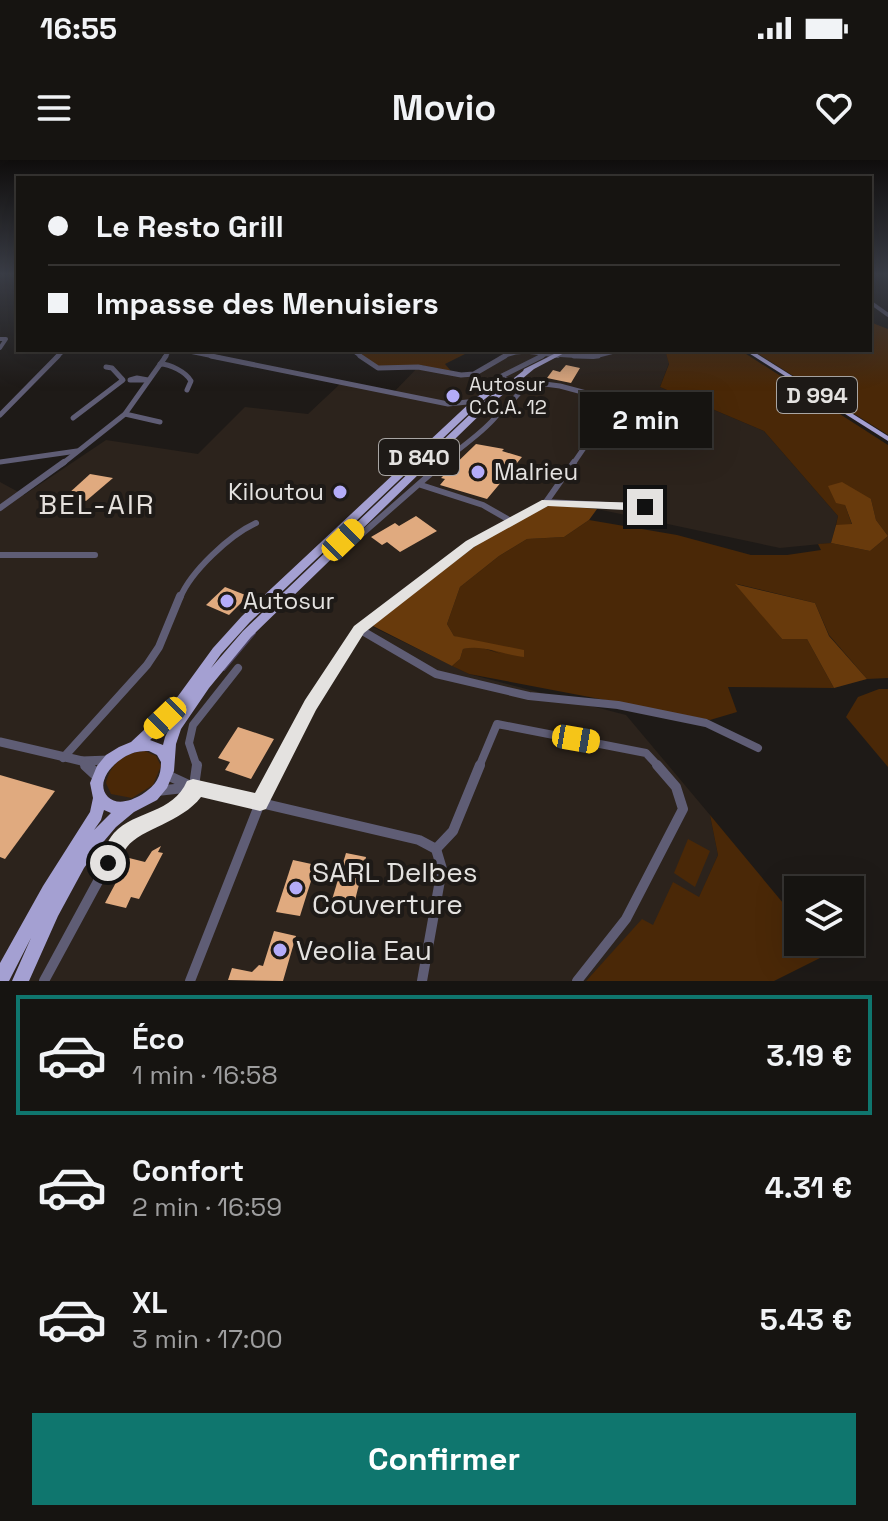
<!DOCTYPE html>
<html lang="fr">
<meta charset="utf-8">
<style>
:root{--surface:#161411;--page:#1f1d1a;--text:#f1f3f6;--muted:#9e9e9f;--line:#353331;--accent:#0f766e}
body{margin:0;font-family:"Space Grotesk",sans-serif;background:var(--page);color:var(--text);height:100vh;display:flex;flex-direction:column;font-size:30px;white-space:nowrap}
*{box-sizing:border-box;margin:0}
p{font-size:26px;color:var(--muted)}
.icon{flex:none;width:44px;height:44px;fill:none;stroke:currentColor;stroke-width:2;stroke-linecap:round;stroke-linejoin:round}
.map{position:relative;height:821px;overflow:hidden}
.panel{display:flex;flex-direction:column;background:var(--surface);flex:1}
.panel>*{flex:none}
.guide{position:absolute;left:16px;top:16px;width:856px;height:176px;border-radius:0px;box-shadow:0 8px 32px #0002,0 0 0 2px var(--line);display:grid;align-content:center;height:176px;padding:0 32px;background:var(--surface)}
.fabs{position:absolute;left:784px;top:716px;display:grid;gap:16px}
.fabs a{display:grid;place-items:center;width:80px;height:80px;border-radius:0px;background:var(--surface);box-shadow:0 8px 32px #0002,0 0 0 2px var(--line);font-size:40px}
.end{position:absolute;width:36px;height:36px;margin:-18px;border:10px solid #e4e2e0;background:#111;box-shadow:0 0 0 4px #111}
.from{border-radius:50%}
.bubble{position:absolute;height:56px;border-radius:0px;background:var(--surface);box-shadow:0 8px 32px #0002,0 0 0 2px var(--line);font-size:26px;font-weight:600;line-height:56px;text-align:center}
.car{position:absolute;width:24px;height:48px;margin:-24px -12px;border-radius:10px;box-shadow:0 0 6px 2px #0007;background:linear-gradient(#f5c518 24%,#345 0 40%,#f5c518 0 76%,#345 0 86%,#f5c518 0)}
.guide b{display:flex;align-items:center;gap:28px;height:76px;font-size:30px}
.guide b+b{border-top:2px solid var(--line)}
.guide i{width:20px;height:20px;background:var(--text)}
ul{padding:14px 0 0;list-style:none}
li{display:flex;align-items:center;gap:24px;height:120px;margin:0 16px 12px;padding:0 16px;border:4px solid transparent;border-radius:0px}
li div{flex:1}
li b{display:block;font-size:30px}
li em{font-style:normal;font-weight:600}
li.selected{border-color:var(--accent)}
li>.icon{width:72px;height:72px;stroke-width:1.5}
.primary-button{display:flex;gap:16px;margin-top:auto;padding:16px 32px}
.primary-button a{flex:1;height:92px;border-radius:0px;background:var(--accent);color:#fff;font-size:32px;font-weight:600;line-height:92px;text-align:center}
.status{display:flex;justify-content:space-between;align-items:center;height:56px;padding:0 40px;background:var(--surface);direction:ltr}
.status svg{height:22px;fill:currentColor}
header{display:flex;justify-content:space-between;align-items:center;height:104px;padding:0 32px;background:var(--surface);font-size:36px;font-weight:600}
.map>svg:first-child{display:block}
.built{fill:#2c231c}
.green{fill:#4a2807}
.forest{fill:#683a0c}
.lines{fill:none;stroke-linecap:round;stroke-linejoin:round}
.stream{stroke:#4d4461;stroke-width:2}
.building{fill:#e0aa7f}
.minor-far4{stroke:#5f5d75;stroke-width:4}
.minor-far3{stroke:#5f5d75;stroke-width:5}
.minor-far2{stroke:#5f5d75;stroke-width:6}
.minor-far1{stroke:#5f5d75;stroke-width:8}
.minor{stroke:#5f5d75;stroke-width:10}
.tertiary-far1{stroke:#5f5d75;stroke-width:9}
.tertiary{stroke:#5f5d75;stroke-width:12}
.primary{fill:#a4a0d2;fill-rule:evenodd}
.route{fill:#e4e2e0}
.poi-dot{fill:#b4acf9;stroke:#1e1a17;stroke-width:3}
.labels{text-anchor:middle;stroke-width:8;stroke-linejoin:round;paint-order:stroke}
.far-poi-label{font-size:20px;fill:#e4e2e0;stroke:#1e1a17;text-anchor:start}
.shield{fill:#1e1a17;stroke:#a9a6a4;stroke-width:2}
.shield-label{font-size:22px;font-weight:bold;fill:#e4e2e0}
.poi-label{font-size:24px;fill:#e4e2e0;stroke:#1e1a17;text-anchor:start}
.quarter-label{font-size:28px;letter-spacing:2px;fill:#e5e0dc;stroke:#1e1a17}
.near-poi-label{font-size:28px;fill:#e4e2e0;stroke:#1e1a17;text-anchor:start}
</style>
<div class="status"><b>16:55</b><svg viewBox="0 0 49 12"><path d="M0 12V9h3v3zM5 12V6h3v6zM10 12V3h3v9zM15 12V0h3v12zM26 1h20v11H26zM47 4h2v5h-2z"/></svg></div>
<header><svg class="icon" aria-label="menu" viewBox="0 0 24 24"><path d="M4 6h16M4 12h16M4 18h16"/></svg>Movio<svg class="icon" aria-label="heart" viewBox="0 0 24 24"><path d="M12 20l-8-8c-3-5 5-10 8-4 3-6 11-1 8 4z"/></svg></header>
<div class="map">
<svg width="888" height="821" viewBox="0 0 888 821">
<rect width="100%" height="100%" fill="#1e1a17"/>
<path class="built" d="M508,190L567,194L573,190H665L669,203L660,227L764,271L838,356L831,383L780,388L597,349L550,345L493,373L386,453L373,467L469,514L626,555L710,655L718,695L699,738L614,791L586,821H0V322L24,335L106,280L198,294L245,247L308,254L340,224L392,234L420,205L452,213H473Z"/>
<g class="green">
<path d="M870,162L888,169V275L752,190H870Z"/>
<path d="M355,190H473L445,204L451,211L420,205L376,206Z"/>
<path d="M665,190H740L888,285V518L867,519L829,475L815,443L737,424L782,479H807L834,528L728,527L737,552L710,560L469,514L452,506L460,499L463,489L477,486L501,494L454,476L447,464L460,427L499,396L527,379L564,377L589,360L677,375L751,395H787L821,390L818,384L831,383L870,391L888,376L876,360L871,339L845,345L852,365H836L838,356L764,271L660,227L669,204Z"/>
<path d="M879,529H888V607L846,557L858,537Z"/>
<path d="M145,591L156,596L161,606L153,625L132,638L111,634L106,623C110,603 126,592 145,591Z"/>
<path d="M710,655L798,761V782H815L826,795L774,821H586L642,759L653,765L673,722L699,737L718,695Z"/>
<path d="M688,679L710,691L695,727L674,713Z"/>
</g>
<g class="forest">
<path d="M842,322L871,339L876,360L888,376L870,391L831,383L836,365L852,364L845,345L836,343L828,326Z"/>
<path d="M550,345L597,349L589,360L564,377L527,379L499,396L460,427L447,464L454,476L524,490V497C504,495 483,484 463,489L460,499L452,506L373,466L386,453L493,373Z"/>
<path d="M735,424L815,443L829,476L867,519L834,528L807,479H782Z"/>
</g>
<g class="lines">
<path class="stream" d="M224,510L255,473"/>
</g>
<g class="building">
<path d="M566,205L580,208L571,223L547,218L553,210L560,212Z"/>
<path d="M476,284L504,289L502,291L522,297L487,339L440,325L445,319L441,318Z"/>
<path d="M90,314L113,318L86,341L68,334Z"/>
<path d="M416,356L437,371L400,392L387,382L382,385L371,377L395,363L399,366Z"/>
<path d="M225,427L248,436L229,455L206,445Z"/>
<path d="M238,567L274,579L251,619L225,610L230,602L218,598Z"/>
<path d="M0,615L55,631L5,699L0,697Z"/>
<path d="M161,686L158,692L163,693L139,739L131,737L126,748L105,743L129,698L145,702L152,691Z"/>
<path d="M346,693L366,697L353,748L331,743Z"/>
<path d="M293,700L316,705L300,756L276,752Z"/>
<path d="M274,771L296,776L283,821L228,820L232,808L252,812L259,805L263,806Z"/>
</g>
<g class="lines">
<g class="minor-far4">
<path d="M870,142L888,155"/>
<path d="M0,179H6L0,188"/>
<path d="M182,190L221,198"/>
<path d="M352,190L363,198"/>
<path d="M560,195L593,197L620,190"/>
<path d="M56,198L64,190"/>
<path d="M164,198L170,190"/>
<path d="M501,198C519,187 538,193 558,196"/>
<path d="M538,198L546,194"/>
</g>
<g class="minor-far3">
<path d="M211,196L448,244L477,241"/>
<path d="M360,196L378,208L418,207L461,215L474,214L505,196"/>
<path d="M574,196H598"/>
<path d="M160,204C170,204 186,212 191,221L187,230"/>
<path d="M137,218L148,220H130Z"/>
<path d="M493,227L500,217L542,196"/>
<path d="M616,241L658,255"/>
<path d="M492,252L503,251L529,222L560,226L616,241L573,304"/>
<path d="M125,254L160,262"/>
<path d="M0,255L58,196"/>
<path d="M73,258L123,220L112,208L106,207"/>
<path d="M0,302L77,291"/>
<path d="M62,304L125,254L166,196"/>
<path d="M442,304C460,286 483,274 498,254"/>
</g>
<g class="minor-far2">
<path d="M421,325L483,345L509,360"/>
<path d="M546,342L645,347"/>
<path d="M0,348L64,302"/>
<path d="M363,373L444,302"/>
<path d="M0,395H95"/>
<path d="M180,438C191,411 230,375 256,363"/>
<path d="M400,438L470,384L546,342L574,302"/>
</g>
<g class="minor-far1">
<path d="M359,469L436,514L529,536L618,545L706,563L758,588"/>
<path d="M63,598L147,505L159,487L180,436"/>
<path d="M197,607L189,583L193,565L238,508"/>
<path d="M279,607L311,545L359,469L403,436"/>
<path d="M479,607L497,564L646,593L659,607"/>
</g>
<g class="minor">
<path d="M167,615L193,627L419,680L436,689"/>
<path d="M157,631L193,627"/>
<path d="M436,689L453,671L480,605"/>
<path d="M44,821L121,679L178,648L193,633L197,605"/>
<path d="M190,821L260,643L280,605"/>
<path d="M422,821L442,709L436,689"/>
<path d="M577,821L626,759L683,649L676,627L657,605"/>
</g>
<g class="tertiary-far1">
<path d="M0,582L82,601L109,600"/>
<path d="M82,601L89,607"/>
</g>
<path class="tertiary" d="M86,605L99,617"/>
<g class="primary">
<path d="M562,190H570L534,209L489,246L251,477L209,528L181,569L176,584L174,611L167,628L157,640L134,652L116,667L99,687L84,708L58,756L29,821H12L31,778L9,821H0V803L43,726L90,652L93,638L90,623L97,606L106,595L119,587L131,582L173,543L213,488L242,456L474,239L506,217L511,218L480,243L250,462L221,494L211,508L243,471L483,242L523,211L524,209ZM175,557L165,577L163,585L150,580ZM149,591L157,595L161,602C161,609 160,615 157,620C150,633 121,650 108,637C92,620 120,595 137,592C141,591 145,591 149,591ZM104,650L111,653L94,670L101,660Z"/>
<path d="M744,190H751L888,276V281Z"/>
</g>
</g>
<linearGradient id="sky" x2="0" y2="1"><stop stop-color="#100e0d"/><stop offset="0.5" stop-color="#3b3e47"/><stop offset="1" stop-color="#3b3e47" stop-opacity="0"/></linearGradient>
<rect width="888" height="228" fill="url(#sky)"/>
<path class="route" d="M542,340L645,343L651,347L645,351L548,346L474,387L364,473L316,550L266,649L260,651L201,637C181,663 142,668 127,687C120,696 120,707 108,712L101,709L99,703C102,694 107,681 114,673C135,650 173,654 187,621L193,619L255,633L305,540L354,466L466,381Z"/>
<g class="poi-dot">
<circle cx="453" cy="236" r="8"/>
<circle cx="478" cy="312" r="8"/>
<circle cx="340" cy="332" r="8"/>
<circle cx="227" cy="441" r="8"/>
<circle cx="296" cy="728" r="8"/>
<circle cx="280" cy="790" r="8"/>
</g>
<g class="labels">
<g class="far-poi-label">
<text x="469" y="231">Autosur<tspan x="469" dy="23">C.C.A. 12</tspan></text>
</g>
<g class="shield">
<rect x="777" y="217" width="80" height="36" rx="6"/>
<rect x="379" y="279" width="80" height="36" rx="6"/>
</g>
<g class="shield-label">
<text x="817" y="243">D 994</text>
<text x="419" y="305">D 840</text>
</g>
<g class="poi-label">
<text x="494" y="320">Malrieu</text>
<text x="324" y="340" text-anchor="end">Kiloutou</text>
<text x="243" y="449">Autosur</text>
</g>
<g class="quarter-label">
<text x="97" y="354">BEL-AIR</text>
</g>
<g class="near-poi-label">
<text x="312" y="722">SARL Delbes<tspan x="312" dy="32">Couverture</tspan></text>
<text x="296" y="800">Veolia Eau</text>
</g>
</g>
</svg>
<div class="fabs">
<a><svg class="icon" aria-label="layers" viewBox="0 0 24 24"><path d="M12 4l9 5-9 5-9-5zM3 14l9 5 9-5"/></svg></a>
</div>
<i class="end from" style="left:108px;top:703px"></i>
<i class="end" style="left:645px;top:347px"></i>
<div class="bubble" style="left:580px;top:232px;width:132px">2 min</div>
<i class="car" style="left:343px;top:380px;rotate:46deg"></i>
<i class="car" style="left:165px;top:558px;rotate:226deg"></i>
<i class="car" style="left:576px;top:579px;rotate:100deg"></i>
<div class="guide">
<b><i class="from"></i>Le Resto Grill</b>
<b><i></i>Impasse des Menuisiers</b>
</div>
</div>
<section class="panel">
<ul>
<li class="selected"><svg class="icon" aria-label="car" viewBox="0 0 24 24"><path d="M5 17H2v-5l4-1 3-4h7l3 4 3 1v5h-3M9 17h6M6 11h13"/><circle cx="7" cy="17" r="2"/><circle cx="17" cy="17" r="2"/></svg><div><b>Éco</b><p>1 min · 16:58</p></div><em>3.19 €</em></li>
<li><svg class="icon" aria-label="car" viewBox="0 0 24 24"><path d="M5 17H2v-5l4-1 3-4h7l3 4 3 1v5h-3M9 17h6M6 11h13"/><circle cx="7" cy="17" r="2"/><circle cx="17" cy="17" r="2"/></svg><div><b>Confort</b><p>2 min · 16:59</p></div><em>4.31 €</em></li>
<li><svg class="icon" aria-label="car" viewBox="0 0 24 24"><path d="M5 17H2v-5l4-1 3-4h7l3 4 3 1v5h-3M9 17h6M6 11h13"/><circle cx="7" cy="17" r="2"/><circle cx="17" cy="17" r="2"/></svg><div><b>XL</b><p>3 min · 17:00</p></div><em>5.43 €</em></li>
</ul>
<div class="primary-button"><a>Confirmer</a></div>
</section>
